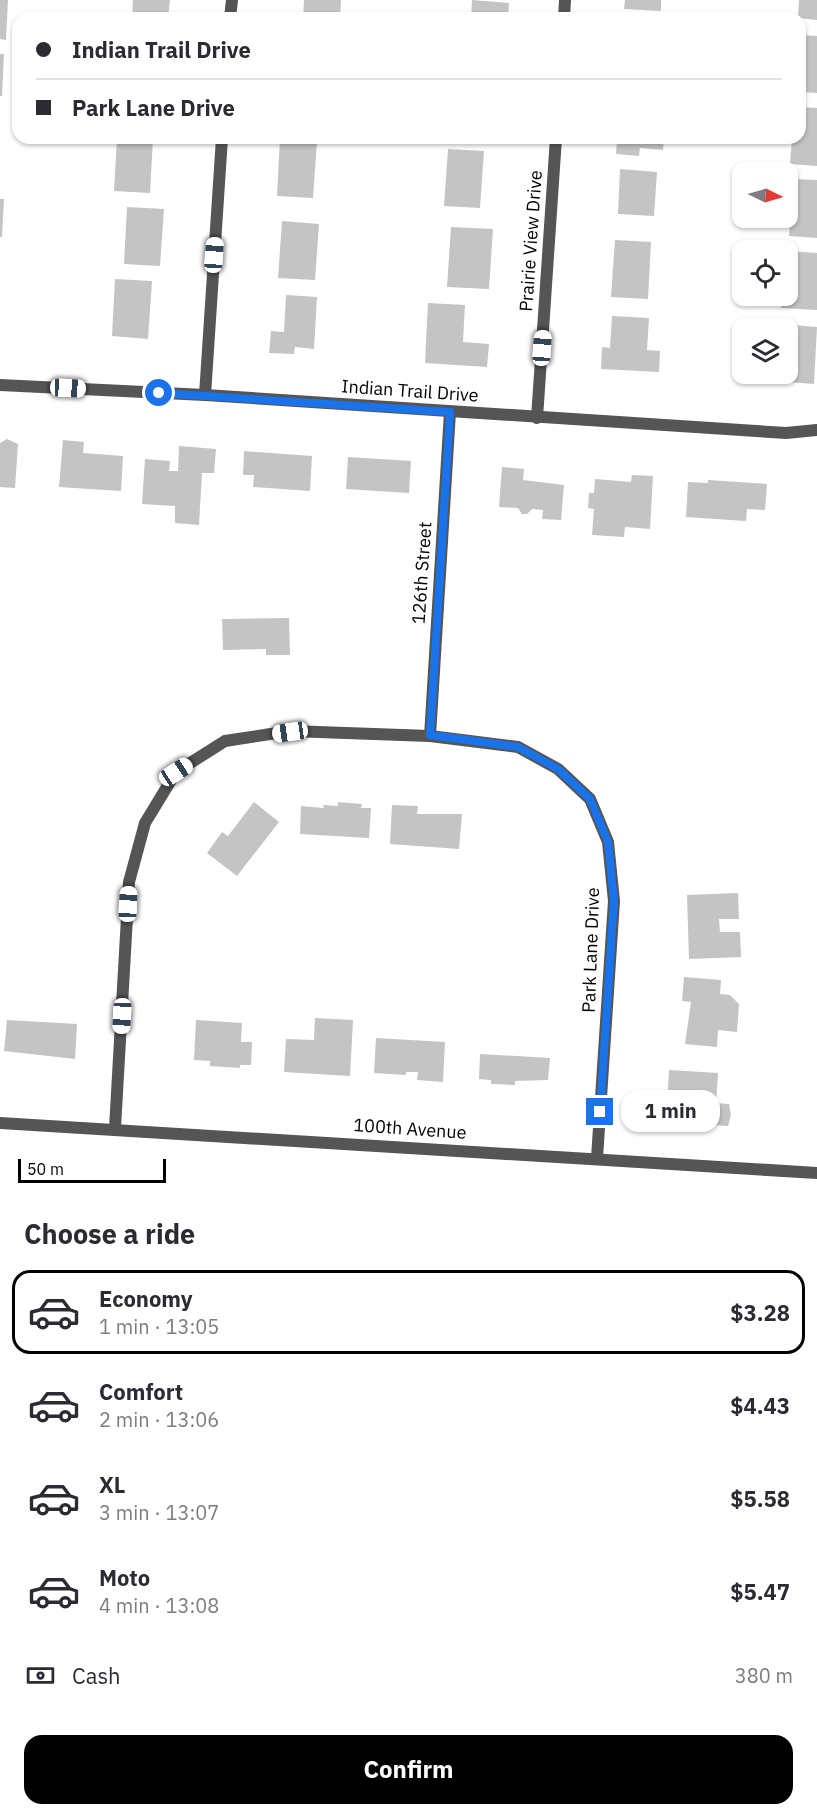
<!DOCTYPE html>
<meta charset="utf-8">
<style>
:root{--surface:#fff;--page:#f7f7f7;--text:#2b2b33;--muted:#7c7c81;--line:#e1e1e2;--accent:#000}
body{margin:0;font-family:"IBM Plex Sans",sans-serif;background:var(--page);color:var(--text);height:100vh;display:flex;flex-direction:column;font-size:22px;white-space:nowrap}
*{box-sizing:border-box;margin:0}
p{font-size:20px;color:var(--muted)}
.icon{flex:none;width:33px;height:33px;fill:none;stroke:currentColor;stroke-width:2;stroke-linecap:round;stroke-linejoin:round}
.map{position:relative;height:1198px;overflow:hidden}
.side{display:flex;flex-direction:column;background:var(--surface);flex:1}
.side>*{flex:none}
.banner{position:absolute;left:12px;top:12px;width:794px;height:132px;border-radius:18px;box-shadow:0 2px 4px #0004;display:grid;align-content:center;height:132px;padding:0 24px;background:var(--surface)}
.needle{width:39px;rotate:95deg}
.controls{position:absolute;left:732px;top:162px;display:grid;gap:12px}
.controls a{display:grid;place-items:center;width:66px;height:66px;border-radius:12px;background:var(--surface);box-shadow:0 2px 4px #0004;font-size:30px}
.scale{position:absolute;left:18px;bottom:15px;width:148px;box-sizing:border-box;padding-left:6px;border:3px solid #000;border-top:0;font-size:16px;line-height:21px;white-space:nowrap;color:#000;-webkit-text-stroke:4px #fff;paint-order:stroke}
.end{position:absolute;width:27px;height:27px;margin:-14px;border:8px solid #1a73e8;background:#fff;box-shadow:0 0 0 3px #fff}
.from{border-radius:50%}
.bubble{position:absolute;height:42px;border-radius:18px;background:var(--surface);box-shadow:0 2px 4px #0004;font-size:20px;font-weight:700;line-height:42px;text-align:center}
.car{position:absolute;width:18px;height:36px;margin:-18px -9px;border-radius:8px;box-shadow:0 0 4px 2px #0007;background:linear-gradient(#fff 24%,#345 0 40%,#fff 0 76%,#345 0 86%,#fff 0)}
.banner b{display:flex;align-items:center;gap:21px;height:57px;font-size:22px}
.banner b+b{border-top:2px solid var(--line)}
.banner i{width:15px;height:15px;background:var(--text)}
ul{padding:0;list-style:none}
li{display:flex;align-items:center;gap:18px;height:84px;margin:0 12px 9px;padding:0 12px;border:3px solid transparent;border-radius:18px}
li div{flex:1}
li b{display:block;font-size:22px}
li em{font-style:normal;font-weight:700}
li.active{border-color:var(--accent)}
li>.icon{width:54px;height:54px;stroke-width:1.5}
h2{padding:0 24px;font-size:27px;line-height:72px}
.pay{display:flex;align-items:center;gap:15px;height:66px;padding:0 24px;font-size:22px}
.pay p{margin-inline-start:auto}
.action{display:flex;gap:12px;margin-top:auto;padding:12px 24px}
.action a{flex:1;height:69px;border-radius:18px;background:var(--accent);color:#fff;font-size:24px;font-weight:700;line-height:69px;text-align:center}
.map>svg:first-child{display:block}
.building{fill:#c4c4c4}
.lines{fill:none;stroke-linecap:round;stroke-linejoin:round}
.street{stroke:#555;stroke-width:12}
.route{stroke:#1a73e8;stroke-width:8}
.labels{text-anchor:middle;stroke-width:6;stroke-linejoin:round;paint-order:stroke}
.street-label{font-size:18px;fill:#000;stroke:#fff}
</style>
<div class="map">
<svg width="817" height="1198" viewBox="0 0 817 1198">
<rect width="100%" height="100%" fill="#fff"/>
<g class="building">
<path d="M0,0H8L6,40L0,39Z"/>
<path d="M133,0H170L168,18H132Z"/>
<path d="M304,0H341L340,18H303Z"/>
<path d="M472,0L509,3L508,18H471Z"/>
<path d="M625,0H661V11L624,9Z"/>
<path d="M799,0H817V20L798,18Z"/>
<path d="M800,35L817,36V93L800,92Z"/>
<path d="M0,54H4L2,96H0Z"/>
<path d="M800,107L817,108V166L790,164L792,138H800Z"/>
<path d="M117,138H153L150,193L114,191Z"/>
<path d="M280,138L317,141L313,198L277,196Z"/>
<path d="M617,138H664L663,150L640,148L639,156L616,154Z"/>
<path d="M448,149L484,151L480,208L444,206Z"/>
<path d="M620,169L657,172L654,216L618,214Z"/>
<path d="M793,179L817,180V238L789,236Z"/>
<path d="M0,199H4L2,237H0Z"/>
<path d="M127,207L164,209L160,266L124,264Z"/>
<path d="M282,221L319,224L315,280L278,278Z"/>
<path d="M451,227L493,229L489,289L447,287Z"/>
<path d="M615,240L651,242L648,299L611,297Z"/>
<path d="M788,251L817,253V310L781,308L782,296H788Z"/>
<path d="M115,279L152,281L148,339L112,336Z"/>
<path d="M286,295L317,297L314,349L295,347L294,354L269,353L271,331L284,332Z"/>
<path d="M428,303L465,305L463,342L489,344L487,367L425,363Z"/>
<path d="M612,316L649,318L647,350L660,351L659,372L601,369L602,347L610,348Z"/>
<path d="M780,324L817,327L814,384L777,381L778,374H788V328H780Z"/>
<path d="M7,439L18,444L15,488L0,487V443Z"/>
<path d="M63,440L84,442L83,453L123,456L121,491L59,487Z"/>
<path d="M179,446L216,449L214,473H202L199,525L175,523V506L142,504L145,459L170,461L169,471H178Z"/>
<path d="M244,451L312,456L310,491L253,487L254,475H243Z"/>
<path d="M348,457L411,461L409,493L346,489Z"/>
<path d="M502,467L524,469L523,480L564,485L561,520L542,519L543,510L532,509L527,514H522L518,508L499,507Z"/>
<path d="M632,475L653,476L650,529L625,527L624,537L592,535L594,509L588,508L589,493H594L595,479L631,482Z"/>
<path d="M708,480L767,484L765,510L747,509L746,521L686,517L688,482L708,483Z"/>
<path d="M289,618L290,655H266V649L223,650L222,619Z"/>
<path d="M254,802L279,822L237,876L207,853L222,832L228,836Z"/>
<path d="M338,802L362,804L361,808H371L369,838L300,834L301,806L324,808L323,805L338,806Z"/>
<path d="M392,805L418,806L417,814H462L459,849L390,844Z"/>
<path d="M738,893L739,919H719L720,932H740L741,957L689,959L687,895Z"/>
<path d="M684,977L721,980L720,994L730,995L739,1004L737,1032L718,1030L717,1047L685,1044L691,1002L682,1001Z"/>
<path d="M315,1018L353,1020L350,1076L284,1072L286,1039L314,1040Z"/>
<path d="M7,1020L77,1024L75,1059L4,1051Z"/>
<path d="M196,1020L242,1023L241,1042H252L251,1065H240V1068L210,1066V1061L194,1060Z"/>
<path d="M376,1038L445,1042L443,1082L417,1080L418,1072H406V1075L374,1073Z"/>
<path d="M480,1054L550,1058L548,1080L515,1081V1085L491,1084V1080L479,1079Z"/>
<path d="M669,1070L718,1073L716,1103L729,1104L731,1115L728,1126L666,1122Z"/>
</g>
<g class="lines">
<g class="street">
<path d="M230,18L232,0"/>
<path d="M564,18L565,0"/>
<path d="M0,385L205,395L786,433L817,430"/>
<path d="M205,395L222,138"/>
<path d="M537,418L556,138"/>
<path d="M430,736L450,412"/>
<path d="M0,1123L817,1173"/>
<path d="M115,1128L129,882L145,823L176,772L225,741L290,731L430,736L518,747L558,769L590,799L608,842L614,901L597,1158"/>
</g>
</g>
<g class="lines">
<path class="route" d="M159,393L450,412L430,735L518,747L558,769L590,799L608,842L614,900L600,1112"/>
</g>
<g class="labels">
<g class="street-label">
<text transform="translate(531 241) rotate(-86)" y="6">Prairie View Drive</text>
<text transform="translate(410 391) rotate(4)" y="6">Indian Trail Drive</text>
<text transform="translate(422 573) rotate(-86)" y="6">126th Street</text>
<text transform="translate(591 950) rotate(-88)" y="6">Park Lane Drive</text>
<text transform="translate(410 1129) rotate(4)" y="6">100th Avenue</text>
</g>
</g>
</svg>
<div class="controls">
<a><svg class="needle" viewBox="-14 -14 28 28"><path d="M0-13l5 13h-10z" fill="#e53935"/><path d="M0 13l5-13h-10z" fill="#7c7c81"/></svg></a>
<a><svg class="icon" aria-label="locate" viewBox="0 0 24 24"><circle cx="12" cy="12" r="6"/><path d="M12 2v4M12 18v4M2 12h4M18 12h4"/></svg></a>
<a><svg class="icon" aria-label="layers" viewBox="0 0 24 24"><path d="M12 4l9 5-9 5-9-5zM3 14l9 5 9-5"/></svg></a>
</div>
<div class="scale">50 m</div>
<i class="end from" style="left:159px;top:393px"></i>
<i class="end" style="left:600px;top:1112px"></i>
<div class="bubble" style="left:621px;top:1090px;width:99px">1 min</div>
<i class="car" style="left:214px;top:255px;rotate:4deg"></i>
<i class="car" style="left:542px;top:348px;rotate:4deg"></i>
<i class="car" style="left:68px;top:388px;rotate:93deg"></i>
<i class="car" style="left:290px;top:732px;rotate:262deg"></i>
<i class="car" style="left:176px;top:772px;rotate:57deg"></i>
<i class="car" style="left:128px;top:904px;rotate:3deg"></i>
<i class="car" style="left:122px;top:1016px;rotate:183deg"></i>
<div class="banner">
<b><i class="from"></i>Indian Trail Drive</b>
<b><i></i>Park Lane Drive</b>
</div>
</div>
<section class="side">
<h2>Choose a ride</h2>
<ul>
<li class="active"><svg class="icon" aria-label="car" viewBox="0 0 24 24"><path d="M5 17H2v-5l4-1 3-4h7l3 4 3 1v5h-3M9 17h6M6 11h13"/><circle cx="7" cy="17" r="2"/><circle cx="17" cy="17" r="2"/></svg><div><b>Economy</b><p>1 min · 13:05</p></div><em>$3.28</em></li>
<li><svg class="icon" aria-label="car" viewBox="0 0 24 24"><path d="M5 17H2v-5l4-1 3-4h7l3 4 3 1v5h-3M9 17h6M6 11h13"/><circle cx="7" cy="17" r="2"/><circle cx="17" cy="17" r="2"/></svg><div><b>Comfort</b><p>2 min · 13:06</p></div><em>$4.43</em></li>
<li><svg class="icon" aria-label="car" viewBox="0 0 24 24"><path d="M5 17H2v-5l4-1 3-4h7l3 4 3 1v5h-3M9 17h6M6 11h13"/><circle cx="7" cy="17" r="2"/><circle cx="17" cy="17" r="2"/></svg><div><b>XL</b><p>3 min · 13:07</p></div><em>$5.58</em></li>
<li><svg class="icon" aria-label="car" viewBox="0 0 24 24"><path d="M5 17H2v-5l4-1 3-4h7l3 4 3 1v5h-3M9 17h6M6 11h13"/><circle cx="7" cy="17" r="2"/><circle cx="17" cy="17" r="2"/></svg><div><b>Moto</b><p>4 min · 13:08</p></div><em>$5.47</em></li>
</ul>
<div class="pay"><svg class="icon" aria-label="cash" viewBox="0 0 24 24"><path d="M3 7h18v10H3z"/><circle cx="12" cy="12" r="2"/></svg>Cash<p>380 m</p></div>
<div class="action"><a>Confirm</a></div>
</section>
